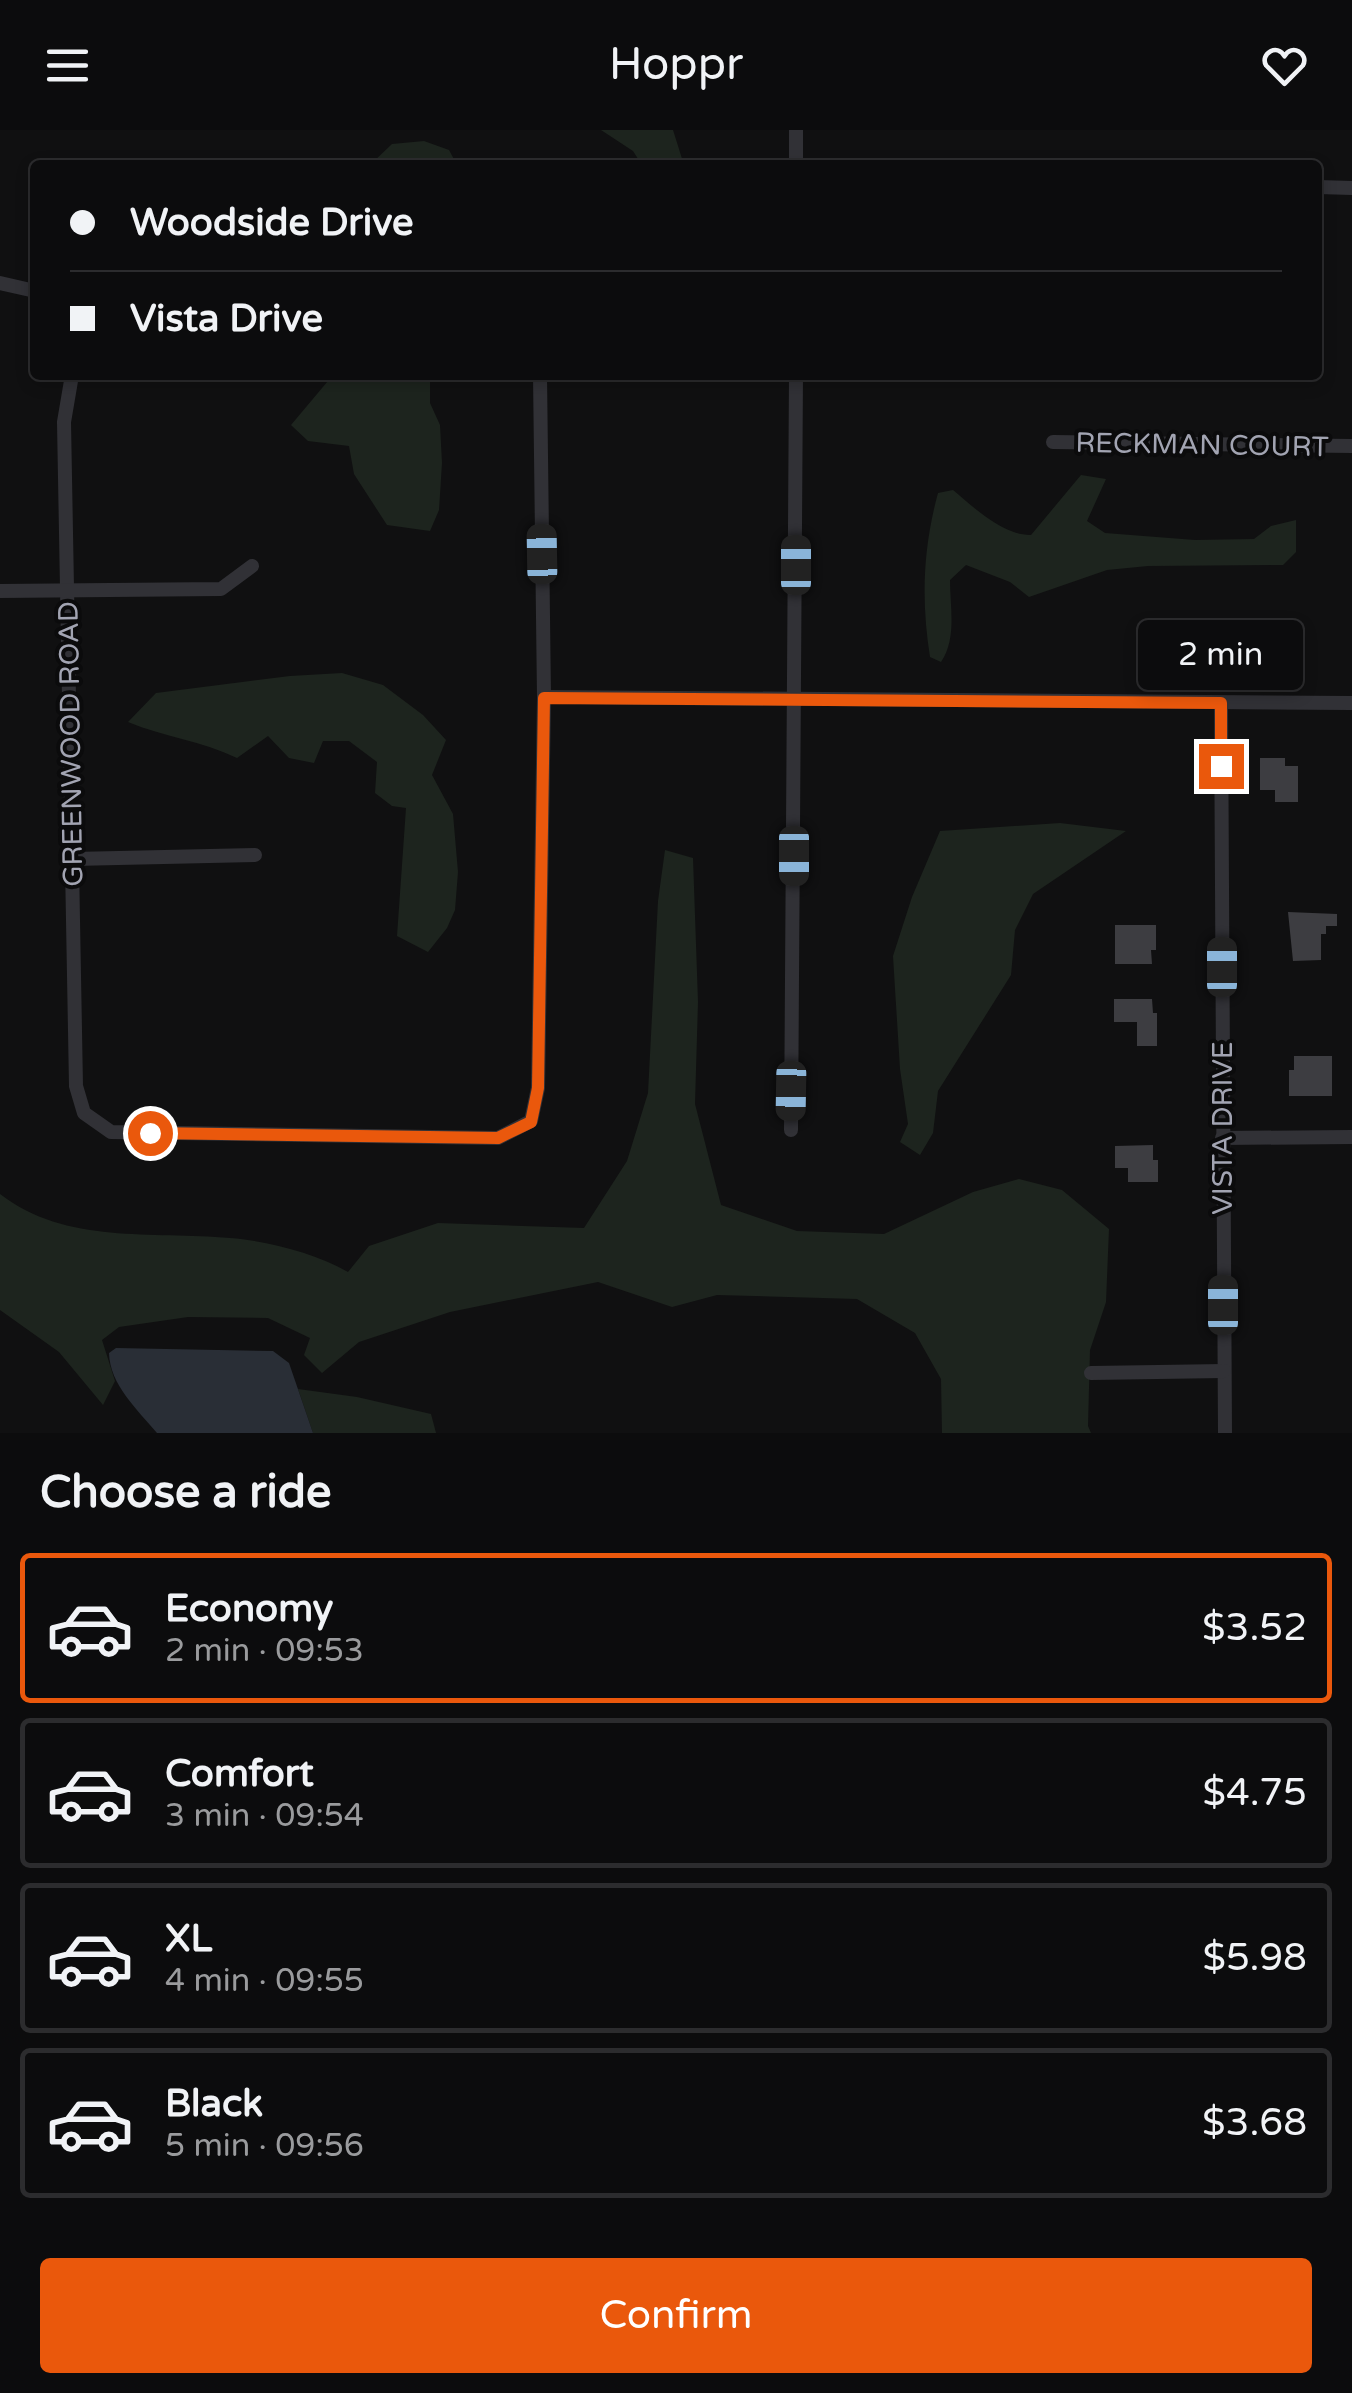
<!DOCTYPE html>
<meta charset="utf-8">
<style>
:root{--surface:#0c0c0d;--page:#1a1a1b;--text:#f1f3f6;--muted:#9a9b9d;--line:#2c2c2e;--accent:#ea580c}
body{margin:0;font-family:"Varela Round",sans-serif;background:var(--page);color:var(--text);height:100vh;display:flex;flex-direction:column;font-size:38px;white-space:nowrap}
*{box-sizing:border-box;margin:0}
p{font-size:32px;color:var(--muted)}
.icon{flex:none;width:55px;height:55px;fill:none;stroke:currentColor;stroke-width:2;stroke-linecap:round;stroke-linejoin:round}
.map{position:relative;height:1303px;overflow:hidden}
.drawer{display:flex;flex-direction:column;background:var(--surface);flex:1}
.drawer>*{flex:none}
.banner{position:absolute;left:30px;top:30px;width:1292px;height:220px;border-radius:10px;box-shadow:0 5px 15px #0003,0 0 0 2px var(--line);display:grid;align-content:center;height:220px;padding:0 40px;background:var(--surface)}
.end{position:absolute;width:45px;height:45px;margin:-22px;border:12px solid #ea580c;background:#fff;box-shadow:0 0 0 5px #fff}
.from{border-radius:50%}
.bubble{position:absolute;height:70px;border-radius:10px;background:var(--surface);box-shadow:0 5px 15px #0003,0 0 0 2px var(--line);font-size:32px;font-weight:600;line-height:70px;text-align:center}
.car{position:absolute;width:30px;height:60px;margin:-30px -15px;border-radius:12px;box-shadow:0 0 8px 2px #0007;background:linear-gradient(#222 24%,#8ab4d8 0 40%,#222 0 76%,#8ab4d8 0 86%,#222 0)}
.banner b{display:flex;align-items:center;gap:35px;height:95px;font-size:38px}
.banner b+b{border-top:2px solid var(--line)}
.banner i{width:25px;height:25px;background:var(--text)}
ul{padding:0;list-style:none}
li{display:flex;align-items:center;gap:30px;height:150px;margin:0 20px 15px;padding:0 20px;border:5px solid var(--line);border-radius:10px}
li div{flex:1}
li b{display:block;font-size:38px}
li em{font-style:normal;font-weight:600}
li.on{border-color:var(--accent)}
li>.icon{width:90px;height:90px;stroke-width:1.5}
h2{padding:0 40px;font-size:45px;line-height:120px}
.primary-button{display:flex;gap:20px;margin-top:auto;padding:20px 40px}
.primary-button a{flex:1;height:115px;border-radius:10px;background:var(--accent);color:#fff;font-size:40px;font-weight:600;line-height:115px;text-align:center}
header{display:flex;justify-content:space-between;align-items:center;height:130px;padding:0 40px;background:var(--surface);font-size:45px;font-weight:600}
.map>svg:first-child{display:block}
.green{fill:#1d241e}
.water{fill:#292e36}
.building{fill:#3d3d41}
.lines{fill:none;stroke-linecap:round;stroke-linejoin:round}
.street{stroke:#313136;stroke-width:14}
.route{stroke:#ea580c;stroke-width:12}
.labels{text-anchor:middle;stroke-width:8;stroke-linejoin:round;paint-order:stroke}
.street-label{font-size:28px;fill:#a2a4b2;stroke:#0b0b0c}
</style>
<header><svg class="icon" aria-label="menu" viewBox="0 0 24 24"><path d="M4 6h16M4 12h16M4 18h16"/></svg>Hoppr<svg class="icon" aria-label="heart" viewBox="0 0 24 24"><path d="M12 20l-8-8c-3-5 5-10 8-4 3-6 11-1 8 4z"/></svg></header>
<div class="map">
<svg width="1352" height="1303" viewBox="0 0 1352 1303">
<rect width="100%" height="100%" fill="#101011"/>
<g class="green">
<path d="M601,0H673L684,35H642L633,21Z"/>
<path d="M424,11L449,20L457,35H370L392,14Z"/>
<path d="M333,245H430V273L440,295L442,333L439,380L430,401L387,395L354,344L349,316L308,311L291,295Z"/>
<path d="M1081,345L1106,349L1087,391L1105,403L1195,410L1254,409L1271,396L1296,390V422L1283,435L1148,436L1107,440L1029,467L1010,452L966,435L950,450C950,478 957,508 941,532L930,527C921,470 923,418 938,363L953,360C973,377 1004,406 1031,405Z"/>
<path d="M342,543L383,555L423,585L446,610L432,645L453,684L458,742L455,780L447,798L428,822L397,806L406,678L392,676L375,663L377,632L349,611H323L314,633L289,628L268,606L237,628C202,611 164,607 128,592L156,563L290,546Z"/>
<path d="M1060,693L1126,701L1033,764L1015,800L1011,845L938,961L933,1003L920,1025L900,1012L908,994L900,939L893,826L912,767L940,701Z"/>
<path d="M665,720L693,728L698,872L695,974L721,1075L797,1101L884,1104L973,1062L1019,1049L1062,1060L1109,1099L1106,1172L1090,1220L1088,1296L1091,1303H942L941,1249L915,1203L857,1169L717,1165L672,1177L598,1152L450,1182L359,1212L322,1243L304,1225L310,1208L268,1188L188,1187L119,1197L102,1210L115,1251L103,1275L59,1222L0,1180V1064C66,1115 152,1101 230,1108C268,1111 315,1123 348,1142L369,1116L438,1093L584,1098L627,1031L648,963L658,771Z"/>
<path d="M298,1259L357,1267L431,1284L436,1303H313Z"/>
</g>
<path class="water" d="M116,1218L273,1221L289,1233L313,1303H157C137,1279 110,1255 109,1223Z"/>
<g class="building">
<path d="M1260,628H1285V636H1298V672H1275V660H1260Z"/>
<path d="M1288,782L1337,784V796H1326V804H1321V830L1293,831Z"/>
<path d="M1115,795H1156V820H1151L1152,834H1115Z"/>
<path d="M1114,869H1152L1153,883H1157V916H1137V892H1114Z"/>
<path d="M1294,926H1332V966H1289V940H1294Z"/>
<path d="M1153,1015V1030H1158V1052H1128V1038H1115V1016Z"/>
</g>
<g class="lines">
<g class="street">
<path d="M796,35V0"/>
<path d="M1318,57L1352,58"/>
<path d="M0,153L35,161"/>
<path d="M72,245L64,292L76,956L84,983L111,1002L498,1008L531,991L538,958L544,567L540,245"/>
<path d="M1053,312L1352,316"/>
<path d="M0,461L221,459L252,436"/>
<path d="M544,567L1352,573"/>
<path d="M1221,573L1225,1303"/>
<path d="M73,729L255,725"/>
<path d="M791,1000L796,245"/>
<path d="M1222,1008L1352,1007"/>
<path d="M1091,1243L1224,1241"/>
</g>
</g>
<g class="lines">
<path class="route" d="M150,1003L498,1008L531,992L538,958L544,568L1221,573V636"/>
</g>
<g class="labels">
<g class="street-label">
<text transform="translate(1202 314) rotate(1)" y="10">RECKMAN COURT</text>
<text transform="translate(70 614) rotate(-91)" y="10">GREENWOOD ROAD</text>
<text transform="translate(1222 998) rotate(-90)" y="10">VISTA DRIVE</text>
</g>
</g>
</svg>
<i class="end from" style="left:150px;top:1003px"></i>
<i class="end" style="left:1221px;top:636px"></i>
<div class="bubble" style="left:1138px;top:490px;width:165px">2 min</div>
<i class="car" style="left:542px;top:424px;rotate:359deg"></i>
<i class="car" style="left:796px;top:435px;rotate:0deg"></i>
<i class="car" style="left:794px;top:726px;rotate:180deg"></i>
<i class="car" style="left:1222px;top:837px;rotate:0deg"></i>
<i class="car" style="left:791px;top:961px;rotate:181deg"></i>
<i class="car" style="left:1223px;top:1175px;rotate:0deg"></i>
<div class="banner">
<b><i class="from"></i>Woodside Drive</b>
<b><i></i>Vista Drive</b>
</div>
</div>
<section class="drawer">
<h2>Choose a ride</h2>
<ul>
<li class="on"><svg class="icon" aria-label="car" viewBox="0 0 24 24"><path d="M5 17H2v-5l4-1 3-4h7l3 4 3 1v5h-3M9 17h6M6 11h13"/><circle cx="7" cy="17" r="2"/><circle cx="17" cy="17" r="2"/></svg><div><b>Economy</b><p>2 min · 09:53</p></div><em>$3.52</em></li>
<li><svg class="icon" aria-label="car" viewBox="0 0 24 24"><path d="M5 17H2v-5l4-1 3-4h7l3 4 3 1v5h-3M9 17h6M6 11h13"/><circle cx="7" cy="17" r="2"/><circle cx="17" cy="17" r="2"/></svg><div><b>Comfort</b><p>3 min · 09:54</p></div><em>$4.75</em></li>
<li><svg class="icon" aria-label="car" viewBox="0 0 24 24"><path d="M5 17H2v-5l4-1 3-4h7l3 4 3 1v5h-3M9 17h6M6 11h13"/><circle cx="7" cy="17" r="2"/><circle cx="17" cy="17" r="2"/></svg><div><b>XL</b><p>4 min · 09:55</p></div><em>$5.98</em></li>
<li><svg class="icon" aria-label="car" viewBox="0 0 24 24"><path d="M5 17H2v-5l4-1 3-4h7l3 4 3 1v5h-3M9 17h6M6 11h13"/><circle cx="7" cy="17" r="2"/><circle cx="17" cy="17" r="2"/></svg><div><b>Black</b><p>5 min · 09:56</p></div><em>$3.68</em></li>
</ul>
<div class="primary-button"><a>Confirm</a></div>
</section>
